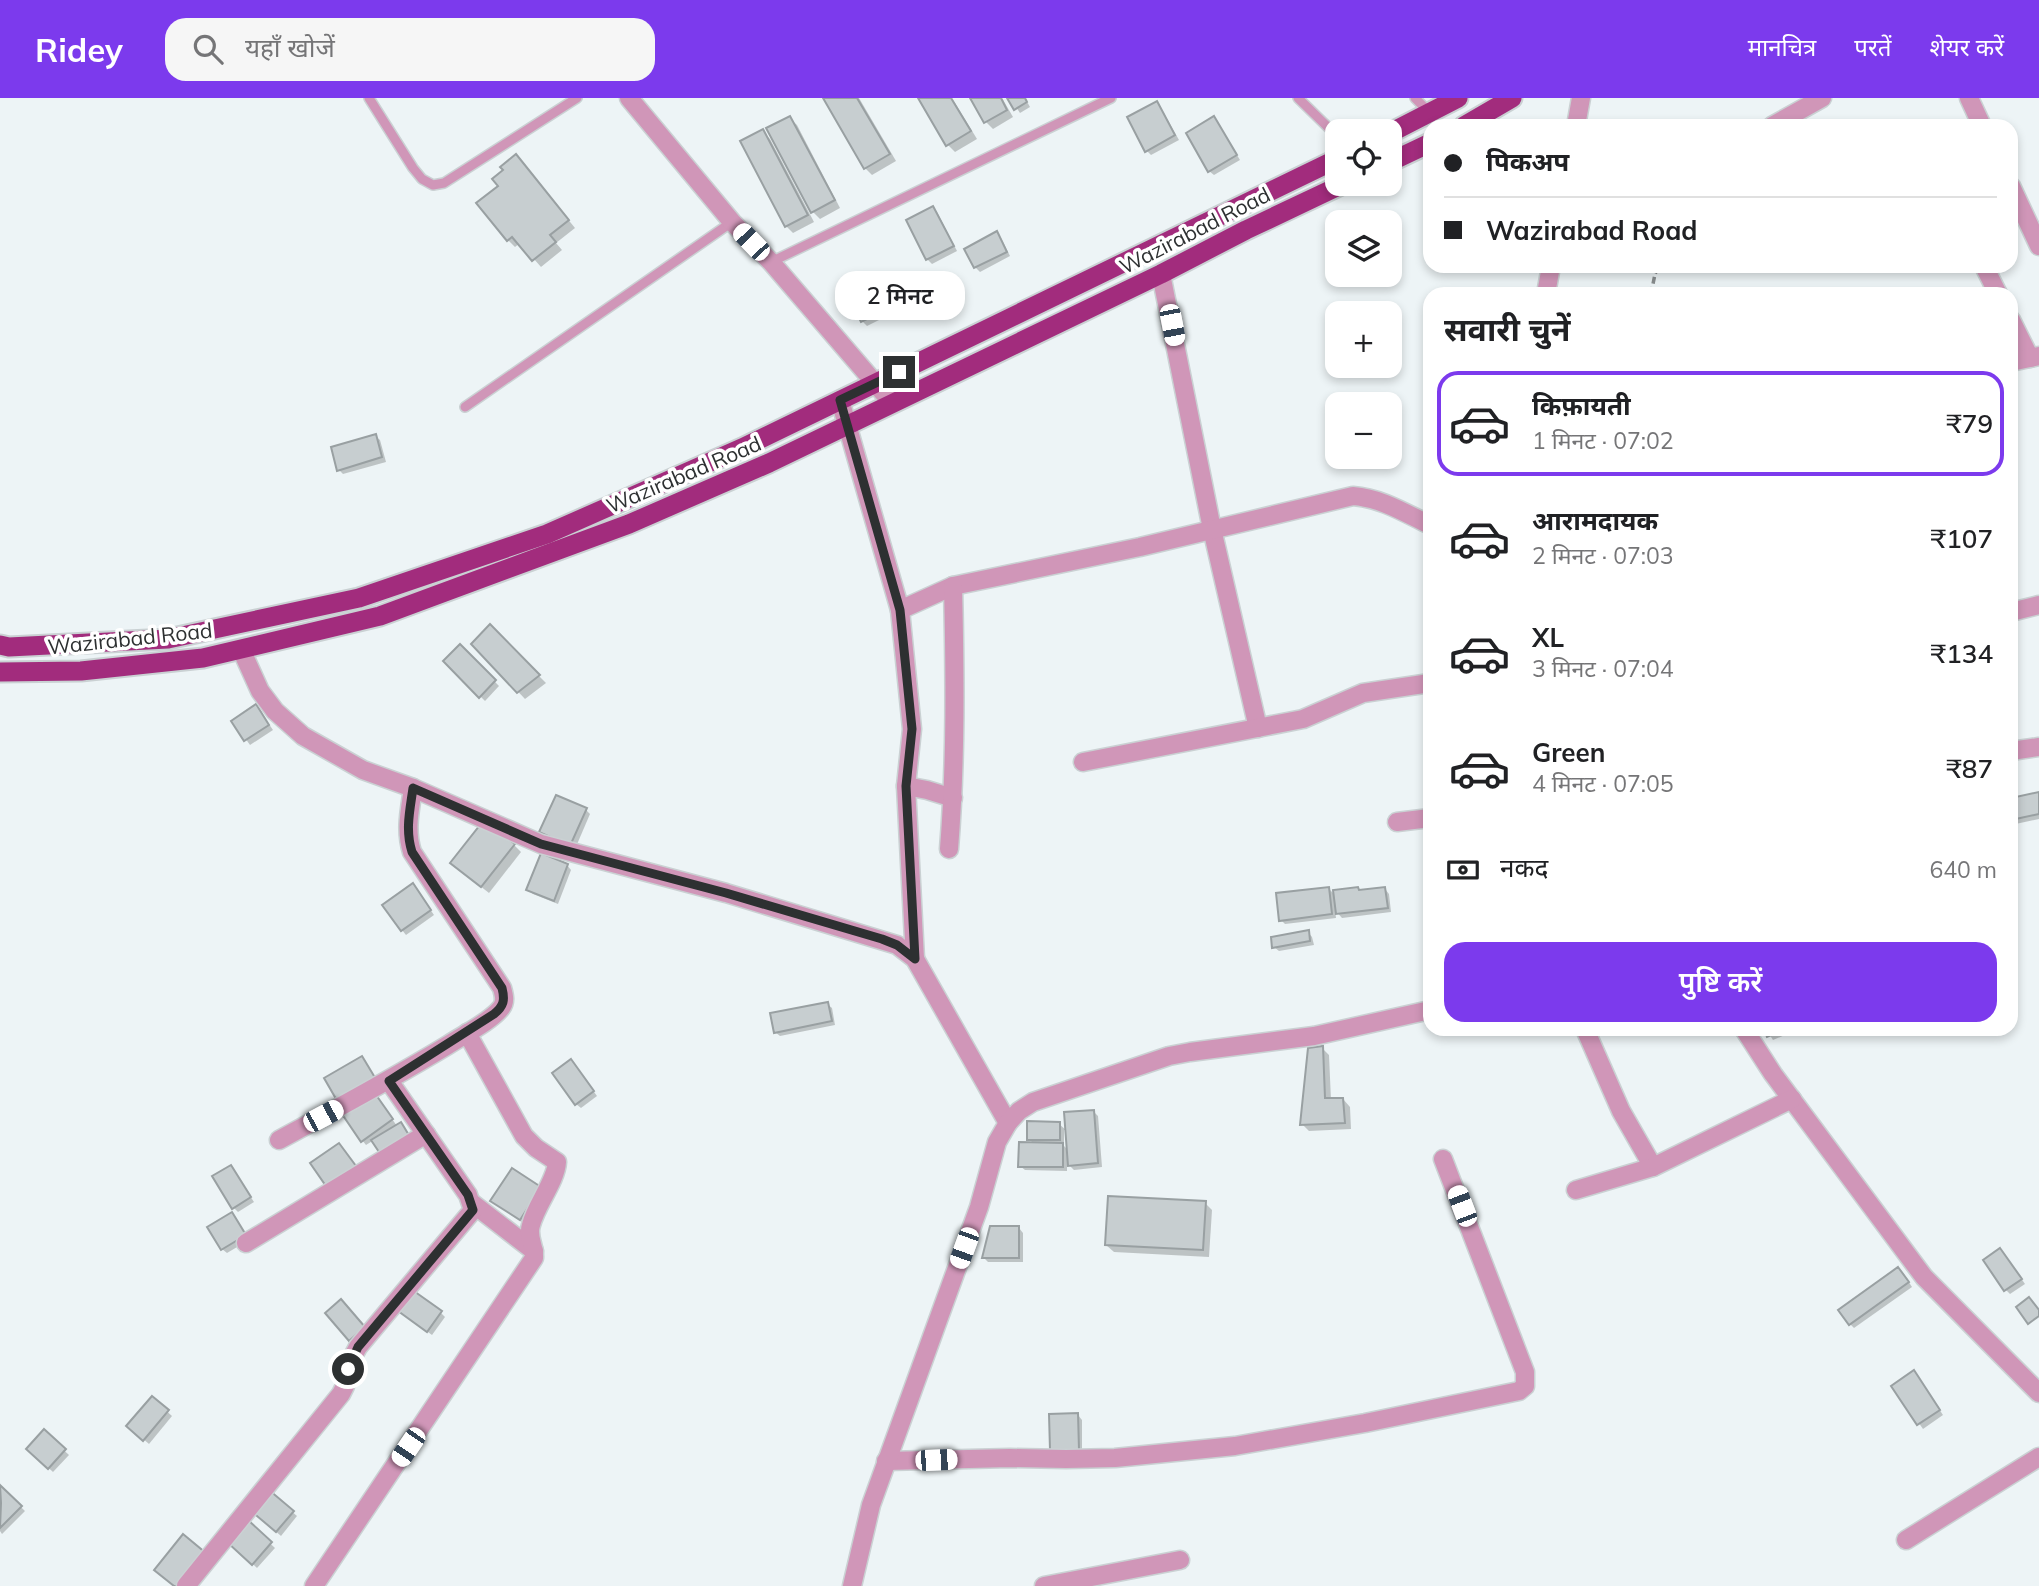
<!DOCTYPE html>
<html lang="hi">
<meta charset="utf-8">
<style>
:root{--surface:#fff;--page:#f6f6f6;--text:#202124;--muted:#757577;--line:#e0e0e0;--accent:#7c3aed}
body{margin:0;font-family:Mulish,"Noto Sans Devanagari",sans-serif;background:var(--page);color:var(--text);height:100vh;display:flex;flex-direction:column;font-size:26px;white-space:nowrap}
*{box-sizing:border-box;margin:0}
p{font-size:23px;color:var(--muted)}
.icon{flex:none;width:38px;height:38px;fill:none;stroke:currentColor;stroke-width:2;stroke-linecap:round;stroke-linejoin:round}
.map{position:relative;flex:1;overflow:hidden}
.panel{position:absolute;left:1423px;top:189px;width:595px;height:749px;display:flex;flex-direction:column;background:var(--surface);border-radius:21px;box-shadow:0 4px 10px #0003}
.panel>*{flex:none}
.banner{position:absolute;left:1423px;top:21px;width:595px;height:154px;border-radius:21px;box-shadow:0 4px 10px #0003;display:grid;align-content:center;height:154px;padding:0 21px;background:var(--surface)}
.fabs{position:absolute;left:1325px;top:21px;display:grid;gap:14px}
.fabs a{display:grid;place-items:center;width:77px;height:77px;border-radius:14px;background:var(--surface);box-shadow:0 4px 10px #0003;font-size:35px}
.end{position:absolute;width:32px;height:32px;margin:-16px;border:9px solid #2d3031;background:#fff;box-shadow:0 0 0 4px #fff}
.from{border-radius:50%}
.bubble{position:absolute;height:49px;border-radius:21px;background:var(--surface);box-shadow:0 4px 10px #0003;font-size:23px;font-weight:600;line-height:49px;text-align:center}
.car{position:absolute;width:21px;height:42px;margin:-21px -10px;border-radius:9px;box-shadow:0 0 5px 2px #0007;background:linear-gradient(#fff 24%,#345 0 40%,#fff 0 76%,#345 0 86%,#fff 0)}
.banner b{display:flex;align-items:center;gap:24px;height:66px;font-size:26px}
.banner b+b{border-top:2px solid var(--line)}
.banner i{width:18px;height:18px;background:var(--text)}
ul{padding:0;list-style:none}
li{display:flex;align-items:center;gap:21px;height:105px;margin:0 14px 10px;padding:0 7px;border:4px solid transparent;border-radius:21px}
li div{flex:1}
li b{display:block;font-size:26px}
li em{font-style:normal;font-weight:600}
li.selected{border-color:var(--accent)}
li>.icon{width:63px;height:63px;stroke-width:1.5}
h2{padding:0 21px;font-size:32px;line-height:84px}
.pay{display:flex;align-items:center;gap:18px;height:77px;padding:0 21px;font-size:26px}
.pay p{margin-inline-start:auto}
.cta{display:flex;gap:14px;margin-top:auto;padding:14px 21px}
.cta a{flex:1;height:80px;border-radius:21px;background:var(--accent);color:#fff;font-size:28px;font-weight:600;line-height:80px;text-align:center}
header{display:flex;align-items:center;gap:42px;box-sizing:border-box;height:98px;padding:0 35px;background:var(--accent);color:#fff}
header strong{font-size:33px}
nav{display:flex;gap:38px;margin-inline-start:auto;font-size:24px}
.search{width:490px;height:63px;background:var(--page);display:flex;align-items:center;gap:18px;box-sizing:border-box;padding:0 24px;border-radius:21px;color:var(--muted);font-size:26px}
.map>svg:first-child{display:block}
.shadow{fill:#0003}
.building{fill:#c7ced0;stroke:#99a0a2;stroke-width:2}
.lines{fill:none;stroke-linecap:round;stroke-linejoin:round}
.service-casing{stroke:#cad1d3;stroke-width:12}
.minor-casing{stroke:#cad1d3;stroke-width:21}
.trunk-casing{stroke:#cad1d3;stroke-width:23}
.path{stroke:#878c8d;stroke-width:3.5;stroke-dasharray:7 3.5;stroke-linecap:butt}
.service{stroke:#d096b8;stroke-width:9}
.minor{stroke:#d096b8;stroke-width:18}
.trunk{stroke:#a22c7d;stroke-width:19}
.route{stroke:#2d3031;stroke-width:9}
.labels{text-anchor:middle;stroke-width:7;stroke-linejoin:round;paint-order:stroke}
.street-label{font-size:21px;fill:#2d3031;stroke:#fff}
</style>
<header>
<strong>Ridey</strong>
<div class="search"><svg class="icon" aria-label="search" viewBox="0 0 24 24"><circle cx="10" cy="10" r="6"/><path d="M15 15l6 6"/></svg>यहाँ खोजें</div>
<nav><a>मानचित्र</a><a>परतें</a><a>शेयर करें</a></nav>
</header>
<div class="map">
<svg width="2039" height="1488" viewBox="0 0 2039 1488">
<rect width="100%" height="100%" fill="#edf4f6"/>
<g class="shadow">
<path d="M825,0H859L896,63L872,77L865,70Z"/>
<path d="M920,0H952L977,41L955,54L948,47Z"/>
<path d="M972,0H1002L1013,19L993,31L986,24Z"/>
<path d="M1010,0H1025L1030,9L1020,15Z"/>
<path d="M1157,5L1161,10L1179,42L1151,57L1147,53Z"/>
<path d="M789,20L797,27L840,110L820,121L813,114Z"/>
<path d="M1218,25L1240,62L1214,77L1209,73Z"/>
<path d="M763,34L770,41L814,124L793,135L786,128Z"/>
<path d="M523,66L575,130L556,145L562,152L541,169L520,145L515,149L508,142Z"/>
<path d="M933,110L937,114L957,153L932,166L927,161Z"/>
<path d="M997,136L1001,140L1010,158L980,174L975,169Z"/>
<path d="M885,183L890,187L901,211L867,228L862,223Z"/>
<path d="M375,338L380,342L386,364L343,376L339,372Z"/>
<path d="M490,529L546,585L525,601L473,546Z"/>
<path d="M460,548L499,588L485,603L445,563Z"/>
<path d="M260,613L273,632L250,647L233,623Z"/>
<path d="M2039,695V721L2011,727V702Z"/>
<path d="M586,712L590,716L575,751L545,738L541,734Z"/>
<path d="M514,747L521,754L489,795L460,772Z"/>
<path d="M567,767L571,772L558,806L533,796L528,792Z"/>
<path d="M1328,790L1336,798L1358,790L1361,794L1385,791L1389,796L1391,814L1342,820L1335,812L1336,820L1285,826L1281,822Z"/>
<path d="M417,792L434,817L406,837L402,832Z"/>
<path d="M1308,834L1312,839L1314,847L1279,853L1274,849Z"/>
<path d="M827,906L832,910L835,927L780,938L775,934Z"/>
<path d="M1766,931H1799L1773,942Z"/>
<path d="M1322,950L1329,957L1331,1002L1343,1001L1350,1009L1351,1031L1309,1033L1302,1026Z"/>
<path d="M575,968L597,998L581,1010L576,1006Z"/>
<path d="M378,1001L397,1028L400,1026L413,1044L374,1042L366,1047L362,1042Z"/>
<path d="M1093,1013L1098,1018L1102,1069L1074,1072L1067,1065V1073L1025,1072L1020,1068L1034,1046L1029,1041L1059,1026L1066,1032H1064V1048L1068,1052Z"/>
<path d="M231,1069L254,1104L238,1114L234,1110Z"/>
<path d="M540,1090L525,1125L497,1107Z"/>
<path d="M1205,1105L1212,1112L1209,1159L1114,1154L1106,1147Z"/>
<path d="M232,1116L249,1142L227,1155L222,1151Z"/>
<path d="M1019,1130L1023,1135V1164H988L984,1160Z"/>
<path d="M2004,1156L2025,1186L2010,1196L2006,1192Z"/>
<path d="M1903,1175L1912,1189L1854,1230L1850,1226Z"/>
<path d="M440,1214L445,1219L432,1237L405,1217Z"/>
<path d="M1918,1279L1943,1317L1923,1331L1893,1288Z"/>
<path d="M152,1300L172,1318L149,1346L133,1332Z"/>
<path d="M1078,1317L1082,1322V1356H1056L1051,1351Z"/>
<path d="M44,1334L69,1357L53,1374L28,1351Z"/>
<path d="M0,1389L25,1413L2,1436L0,1433V1408L3,1405L0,1402Z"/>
<path d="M269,1394L297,1418L281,1438L257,1417Z"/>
<path d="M248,1425L275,1450L257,1470L230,1445Z"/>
</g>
<g class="building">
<path d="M823,0H857L890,56L864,71Z"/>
<path d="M918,0H951L971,33L946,48Z"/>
<path d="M970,0H1001L1007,12L984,25Z"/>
<path d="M1007,0H1025L1027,4L1014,12Z"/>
<path d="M1157,3L1175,37L1145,54L1127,19Z"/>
<path d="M790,18L835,102L811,115L766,30Z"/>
<path d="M1214,18L1237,57L1208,74L1186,35Z"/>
<path d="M763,31L808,117L785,129L740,43Z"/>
<path d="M516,56L569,122L550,137L556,144L532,163L512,139L507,143L476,105L498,88L492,81L503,72L500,69Z"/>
<path d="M933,108L954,148L926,162L906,122Z"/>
<path d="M997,133L1007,154L974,170L964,151Z"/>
<path d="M886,181L898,206L861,224L849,199Z"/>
<path d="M376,336L382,359L337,373L331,349Z"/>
<path d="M490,526L540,577L517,595L471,546Z"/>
<path d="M460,546L496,582L479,600L443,563Z"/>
<path d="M256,606L269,627L244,643L231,623Z"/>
<path d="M2039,694V716L2011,722V700Z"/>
<path d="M556,697L587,710L570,748L539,734Z"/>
<path d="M484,722L515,746L481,789L450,765Z"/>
<path d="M541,755L568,766L554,803L526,792Z"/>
<path d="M413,785L431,812L401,833L382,807Z"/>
<path d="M1329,789L1332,816L1279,823L1276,795Z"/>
<path d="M1358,789L1359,792L1385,789L1388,810L1336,816L1333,792Z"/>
<path d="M1309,832L1310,843L1272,850L1271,839Z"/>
<path d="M828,904L832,923L774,935L770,915Z"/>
<path d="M1764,931H1785L1767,939Z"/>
<path d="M1323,948L1325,1000H1343L1345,1025L1300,1027L1308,950Z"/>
<path d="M362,958L377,983L339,1006L324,980Z"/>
<path d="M571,961L594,993L575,1007L552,975Z"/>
<path d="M374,994L393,1021L361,1044L342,1016Z"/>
<path d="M1094,1012L1098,1065L1068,1068L1064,1014Z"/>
<path d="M1027,1023L1060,1024V1042H1027Z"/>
<path d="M401,1024L410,1039L381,1057L371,1042Z"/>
<path d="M1019,1044L1063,1045V1069H1018Z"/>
<path d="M339,1045L356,1068L326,1088L310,1065Z"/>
<path d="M231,1067L251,1099L232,1111L212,1078Z"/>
<path d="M512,1070L541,1089L520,1122L490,1103Z"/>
<path d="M1108,1098L1206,1103L1203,1152L1105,1147Z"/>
<path d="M232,1114L246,1137L221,1152L207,1129Z"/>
<path d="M990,1128H1019V1160H982Z"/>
<path d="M2000,1150L2022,1181L2004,1193L1983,1162Z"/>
<path d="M1898,1169L1909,1184L1849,1227L1838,1212Z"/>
<path d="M411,1191L442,1213L427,1234L398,1213Z"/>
<path d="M2029,1199L2039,1212V1218L2028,1226L2016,1209Z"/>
<path d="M341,1201L365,1229L349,1243L325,1215Z"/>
<path d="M1914,1272L1940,1312L1917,1327L1891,1288Z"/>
<path d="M152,1298L169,1312L143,1343L126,1328Z"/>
<path d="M1078,1315L1079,1352H1050L1049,1316Z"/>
<path d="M44,1331L66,1351L48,1371L26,1351Z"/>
<path d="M0,1387L22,1408L0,1430L1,1405Z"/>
<path d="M269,1392L294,1413L276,1434L251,1413Z"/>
<path d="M248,1422L272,1444L252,1467L228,1445Z"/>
<path d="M183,1436L207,1456L181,1488H174L154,1472Z"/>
</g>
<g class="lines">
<defs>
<g id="service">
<path d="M369,0L413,70L422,81L433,87L444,85L577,0"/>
<path d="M1298,0L1337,38"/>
<path d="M1415,0L1429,14"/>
<path d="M771,164L1111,0"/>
<path d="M465,309L732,124"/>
</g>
<g id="minor">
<path d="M629,0L732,124L771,164L892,305"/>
<path d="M1969,0L1982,28"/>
<path d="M1576,28L1581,0"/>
<path d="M1772,28L1822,0"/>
<path d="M2011,88L2039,148"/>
<path d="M1984,168L1998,196"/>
<path d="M1161,176L1212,431L1258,630"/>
<path d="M1546,196L1551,168"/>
<path d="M2011,222L2030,260"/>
<path d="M2011,264L2039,258"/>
<path d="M840,302L900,512L953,488L1140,449L1353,398C1381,400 1405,415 1430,427"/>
<path d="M900,512L912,631L906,688L915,861"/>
<path d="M2011,514L2039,507"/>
<path d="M241,551L260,593L275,613L303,638L363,672L413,690L541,746L726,795L897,847L915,861L1008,1025"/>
<path d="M2011,653L2039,649"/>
<path d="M1083,664L1303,621L1363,595L1430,585"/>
<path d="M906,688L927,692L953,700"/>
<path d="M1397,724L1430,720"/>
<path d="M949,751C956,663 955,576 953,488"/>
<path d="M1585,931L1621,1013L1653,1069"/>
<path d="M1744,931L1773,976L1924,1179L2039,1295"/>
<path d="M279,1042C336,1011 392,981 448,947C463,937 490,924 501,910C506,904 504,897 502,890L412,754C405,732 410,712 413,690"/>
<path d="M1576,1092L1653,1069L1792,1001"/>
<path d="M472,1105L534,1153"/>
<path d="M246,1145L426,1036"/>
<path d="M886,1363L1010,1360L1066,1361L1115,1360L1235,1348L1365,1325L1519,1293L1525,1288V1274L1443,1061"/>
<path d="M1906,1442L2039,1359"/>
<path d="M186,1488L341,1296L345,1288L351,1262L358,1249L473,1112L468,1097L389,983"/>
<path d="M314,1488L534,1160C535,1148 527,1139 531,1127C536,1107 556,1083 557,1064L536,1050L524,1038L467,935"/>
<path d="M852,1488L871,1407L979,1109L997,1044L1008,1025L1019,1013L1033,1004L1169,958L1190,954L1314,938L1430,912"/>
<path d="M1044,1488L1180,1462"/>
</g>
<g id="trunk">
<path d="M1464,28L1512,0"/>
<path d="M1390,35L1458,0"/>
<path d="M1390,64L1430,45"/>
<path d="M0,547L9,549L168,541L359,500L547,436L742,350L1337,61"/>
<path d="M0,574L81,573L203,560L380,518L629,426L769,365L1161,176L1246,132L1343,86"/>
</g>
</defs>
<use href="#service" class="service-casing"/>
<use href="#minor" class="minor-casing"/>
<use href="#trunk" class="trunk-casing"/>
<path class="path" d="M1651,196L1655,176L1659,168"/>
<use href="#service" class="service"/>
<use href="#minor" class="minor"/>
<use href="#trunk" class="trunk"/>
</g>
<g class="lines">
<path class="route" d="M348,1271L358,1249L473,1112L468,1097L389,983L494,916C504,908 505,902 502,890L412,754C405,732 410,712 413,690L541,746L726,795L882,841L897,847L915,861L906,688L912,631L900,512L840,302L899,274"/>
</g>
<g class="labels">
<g class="street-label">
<text transform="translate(1195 133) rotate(-27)" y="7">Wazirabad Road</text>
<text transform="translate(684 377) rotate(-23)" y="7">Wazirabad Road</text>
<text transform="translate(130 541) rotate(-6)" y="7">Wazirabad Road</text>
</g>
</g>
</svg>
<div class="fabs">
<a><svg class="icon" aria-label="locate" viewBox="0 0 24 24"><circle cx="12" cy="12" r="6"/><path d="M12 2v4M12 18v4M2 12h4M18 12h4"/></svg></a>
<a><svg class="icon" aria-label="layers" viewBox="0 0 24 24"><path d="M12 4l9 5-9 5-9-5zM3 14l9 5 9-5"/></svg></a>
<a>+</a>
<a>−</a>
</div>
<i class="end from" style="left:348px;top:1271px"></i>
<i class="end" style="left:899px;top:274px"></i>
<div class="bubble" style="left:835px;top:173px;width:130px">2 मिनट</div>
<i class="car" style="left:751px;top:144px;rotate:316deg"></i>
<i class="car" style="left:1172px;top:227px;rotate:169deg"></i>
<i class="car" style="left:323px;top:1018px;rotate:62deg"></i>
<i class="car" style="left:1462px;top:1108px;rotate:339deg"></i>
<i class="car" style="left:964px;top:1150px;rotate:200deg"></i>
<i class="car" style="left:408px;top:1349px;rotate:214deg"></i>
<i class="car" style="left:936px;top:1362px;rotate:88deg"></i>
<div class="banner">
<b><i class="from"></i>पिकअप</b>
<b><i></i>Wazirabad Road</b>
</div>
<section class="panel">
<h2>सवारी चुनें</h2>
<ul>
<li class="selected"><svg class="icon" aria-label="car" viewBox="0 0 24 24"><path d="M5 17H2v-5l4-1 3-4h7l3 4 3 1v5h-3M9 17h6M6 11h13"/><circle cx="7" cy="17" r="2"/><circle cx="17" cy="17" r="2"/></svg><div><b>किफ़ायती</b><p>1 मिनट · 07:02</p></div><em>₹79</em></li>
<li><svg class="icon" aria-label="car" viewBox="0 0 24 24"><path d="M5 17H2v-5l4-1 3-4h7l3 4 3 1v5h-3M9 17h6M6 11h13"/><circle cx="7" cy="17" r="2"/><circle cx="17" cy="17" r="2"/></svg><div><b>आरामदायक</b><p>2 मिनट · 07:03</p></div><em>₹107</em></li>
<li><svg class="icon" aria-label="car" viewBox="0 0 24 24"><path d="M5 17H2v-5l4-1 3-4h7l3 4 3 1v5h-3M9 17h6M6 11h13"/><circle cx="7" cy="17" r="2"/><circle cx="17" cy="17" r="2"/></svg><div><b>XL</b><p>3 मिनट · 07:04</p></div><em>₹134</em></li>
<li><svg class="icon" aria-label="car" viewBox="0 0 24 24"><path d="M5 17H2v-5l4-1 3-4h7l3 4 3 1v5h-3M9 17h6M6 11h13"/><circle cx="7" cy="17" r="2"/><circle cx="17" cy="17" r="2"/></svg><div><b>Green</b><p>4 मिनट · 07:05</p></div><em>₹87</em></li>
</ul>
<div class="pay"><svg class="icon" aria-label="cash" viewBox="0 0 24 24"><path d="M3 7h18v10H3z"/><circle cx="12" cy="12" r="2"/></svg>नकद<p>640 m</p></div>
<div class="cta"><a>पुष्टि करें</a></div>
</section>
</div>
